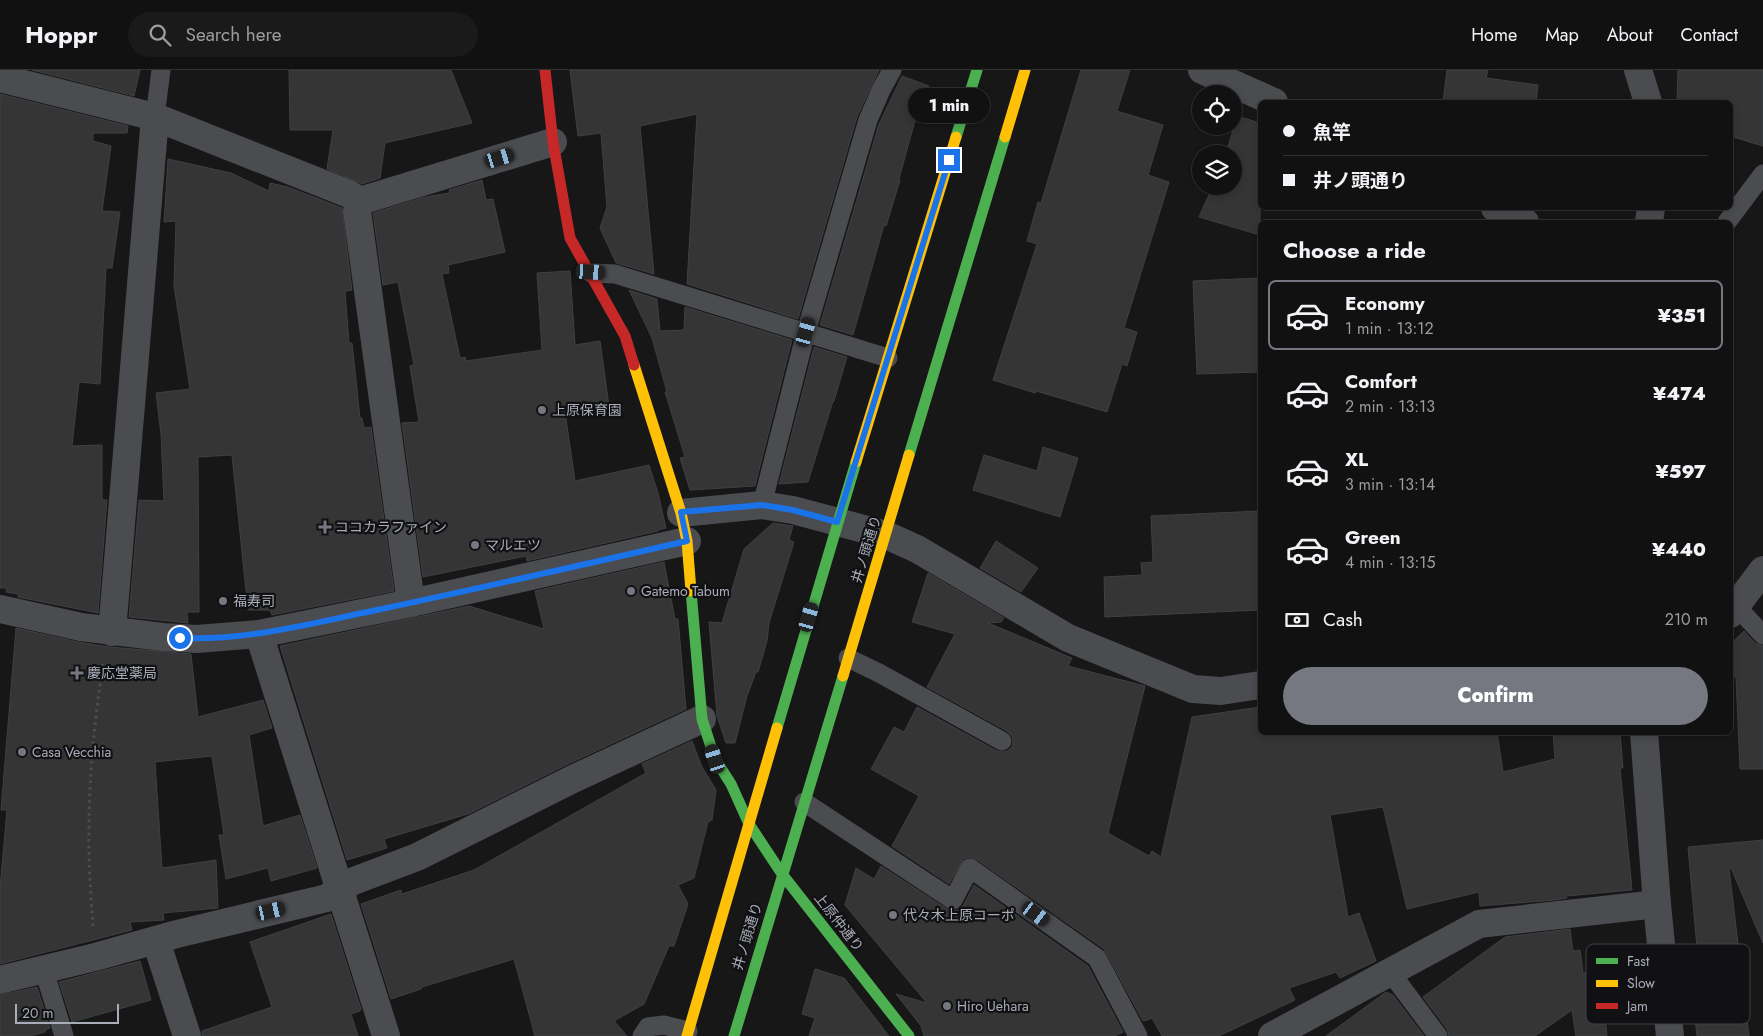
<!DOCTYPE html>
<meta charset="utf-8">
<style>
:root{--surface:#111;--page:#1a1a1a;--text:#f1f3f6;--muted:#9c9d9f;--line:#303131;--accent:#757880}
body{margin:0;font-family:Jost,"Noto Sans JP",sans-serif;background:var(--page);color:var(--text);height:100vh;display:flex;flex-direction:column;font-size:19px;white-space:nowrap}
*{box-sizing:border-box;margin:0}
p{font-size:16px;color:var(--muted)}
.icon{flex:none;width:28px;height:28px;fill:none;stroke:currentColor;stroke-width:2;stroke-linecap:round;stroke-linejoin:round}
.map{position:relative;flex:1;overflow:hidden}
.drawer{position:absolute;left:1258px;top:150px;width:475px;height:515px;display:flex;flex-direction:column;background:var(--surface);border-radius:8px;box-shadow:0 2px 8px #0003,0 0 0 1px var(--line)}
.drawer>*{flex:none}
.hud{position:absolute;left:1258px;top:30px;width:475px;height:110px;border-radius:8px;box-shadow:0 2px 8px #0003,0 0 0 1px var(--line);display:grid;align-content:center;height:110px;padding:0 25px;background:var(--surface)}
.fabs{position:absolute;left:1192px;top:15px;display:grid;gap:10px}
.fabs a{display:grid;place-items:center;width:50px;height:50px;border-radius:50%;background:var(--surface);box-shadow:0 2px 8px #0003,0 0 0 1px var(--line);font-size:25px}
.scale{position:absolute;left:15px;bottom:12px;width:104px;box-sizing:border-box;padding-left:5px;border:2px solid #a8adb8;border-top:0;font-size:14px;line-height:18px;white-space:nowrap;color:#a8adb8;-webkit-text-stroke:4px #111113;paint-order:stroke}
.end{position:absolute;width:22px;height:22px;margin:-11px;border:6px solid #1a73e8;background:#fff;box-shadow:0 0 0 2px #fff}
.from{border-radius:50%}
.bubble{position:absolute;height:35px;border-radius:18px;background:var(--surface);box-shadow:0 2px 8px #0003,0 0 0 1px var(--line);font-size:16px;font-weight:800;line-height:35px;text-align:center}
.car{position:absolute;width:15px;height:30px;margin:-15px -8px;border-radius:6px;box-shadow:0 0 4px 1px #0007;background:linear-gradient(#222 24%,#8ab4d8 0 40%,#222 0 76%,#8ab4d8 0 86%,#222 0)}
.hud b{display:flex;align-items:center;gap:18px;height:48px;font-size:19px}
.hud b+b{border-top:1px solid var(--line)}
.hud i{width:12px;height:12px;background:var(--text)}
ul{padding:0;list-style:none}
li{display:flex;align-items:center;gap:15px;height:70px;margin:0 10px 8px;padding:0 15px;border:2px solid transparent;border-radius:8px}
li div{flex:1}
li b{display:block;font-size:19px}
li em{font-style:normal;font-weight:800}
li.active{border-color:var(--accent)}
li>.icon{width:45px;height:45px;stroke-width:1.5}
h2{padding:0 25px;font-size:22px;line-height:60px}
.pay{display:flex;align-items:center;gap:12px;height:55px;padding:0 25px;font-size:19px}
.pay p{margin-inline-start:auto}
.cta{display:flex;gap:10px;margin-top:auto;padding:10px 25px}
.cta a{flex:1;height:58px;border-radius:30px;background:var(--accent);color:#fff;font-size:20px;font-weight:800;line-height:58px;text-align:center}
header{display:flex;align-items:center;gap:30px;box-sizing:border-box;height:70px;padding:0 25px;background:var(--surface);border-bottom:1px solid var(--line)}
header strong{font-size:24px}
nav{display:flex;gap:28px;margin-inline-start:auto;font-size:18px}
.search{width:350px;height:45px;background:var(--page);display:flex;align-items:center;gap:12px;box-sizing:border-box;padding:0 18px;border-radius:28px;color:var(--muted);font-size:19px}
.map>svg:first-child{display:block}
.building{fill:#353536;stroke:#3f4043}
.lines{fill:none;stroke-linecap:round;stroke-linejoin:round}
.path{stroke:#4d4e52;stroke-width:3;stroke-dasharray:2.5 4;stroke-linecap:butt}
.lane{stroke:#4b4c50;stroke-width:19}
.street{stroke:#4b4c50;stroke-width:28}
.fast{stroke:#4caf50;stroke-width:11}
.slow{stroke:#ffc107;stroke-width:11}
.jam{stroke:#c62828;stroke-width:11}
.route{stroke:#1a73e8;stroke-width:6}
.poi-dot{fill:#757880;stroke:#111113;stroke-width:2}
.labels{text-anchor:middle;stroke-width:4.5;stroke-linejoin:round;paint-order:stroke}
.poi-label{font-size:14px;fill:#a8adb8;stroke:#111113;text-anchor:start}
.street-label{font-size:14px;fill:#a8adb8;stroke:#111113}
.key{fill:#111113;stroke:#3e4045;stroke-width:1}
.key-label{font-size:14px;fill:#a8adb8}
</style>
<header>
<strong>Hoppr</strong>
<div class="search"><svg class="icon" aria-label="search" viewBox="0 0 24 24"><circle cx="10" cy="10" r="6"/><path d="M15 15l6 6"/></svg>Search here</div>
<nav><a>Home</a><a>Map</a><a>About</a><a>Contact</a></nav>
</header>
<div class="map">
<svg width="1763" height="966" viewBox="0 0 1763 966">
<rect width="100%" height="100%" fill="#171717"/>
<g class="building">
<path d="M32,0H140L134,26Z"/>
<path d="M289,0H451L472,53L385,73L380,108L362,114L327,99L333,60H290Z"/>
<path d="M570,0H879L857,47L798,249L687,214L697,44L640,56L654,204L616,193L600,158L607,137L601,63L578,66Z"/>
<path d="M1081,0H1130L1117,41L1163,55L1148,105L1169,112L1124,258L1137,262L1127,296L1122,294L1107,342L1036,321L1035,323L993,310L1037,174L1027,171L1038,132L1041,133Z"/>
<path d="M1447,0H1488L1486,8L1538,15L1536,32H1443Z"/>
<path d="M1678,0H1763V76L1730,66V32H1677Z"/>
<path d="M902,6L929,16L914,54L899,109L900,110L886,156L884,155L853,265L820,255L879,54Z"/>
<path d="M0,24L128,56L127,63H93V71L111,76L102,141L120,142L112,198H106L100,314L79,312L72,376L102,375V430H107L98,543L18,527V524L6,522L7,518H0Z"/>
<path d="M1237,46L1260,53V165L1199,147L1213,116H1234V84H1226Z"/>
<path d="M168,89L231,103L269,121L270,113L288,117L342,138L352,220L345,221L349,273H352L360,348H362L364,358L371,357L394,521L272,545L270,540H248L232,385L198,387L199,542H187L188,553L129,547L139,430L164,431L161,364L156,323L190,319L174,216L176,151L164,152Z"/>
<path d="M482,110L486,130L493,129L505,182L448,195L449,203L442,204L460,288L465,287L466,291L542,280L537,203L570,201L575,275L600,271L609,336L565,342L575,411L649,395L658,423L666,458L658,460V461L527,491L526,486L423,507L402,353L419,352L410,296L414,295L398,212L383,215L373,143L425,127L450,123L449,120Z"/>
<path d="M1260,208V302L1197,304L1193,211Z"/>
<path d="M629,220L657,229L660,261L684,260L685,237L792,270L755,416L690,420L680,388L685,387L665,322H667L652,268Z"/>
<path d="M814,277L847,287L834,331H833L808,412L779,414Z"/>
<path d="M1043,377L1078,388L1060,447L973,420L984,385L1037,401Z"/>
<path d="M1260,441V540L1105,547L1104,507L1142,505L1141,493L1153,492L1151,446Z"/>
<path d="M773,453L793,456L789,470L794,472L769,553L767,571L758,602H756L747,626L735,673H726L717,646L709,552L722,553L744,479Z"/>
<path d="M996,471L1038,498L1021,522L980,498Z"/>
<path d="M664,492L675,549H678L686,639L566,695L468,744L384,769L387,778L347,790L280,576L469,536L544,559L535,521Z"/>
<path d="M928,503L1004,548L1001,552L988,553L1072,588L1068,596L1145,616L1108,763L1149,786L1152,781L1161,787L1192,647L1260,637V662H1497L1503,702L1555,689L1553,662H1620L1623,698H1620L1632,820L1566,826L1567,828L1555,830L1480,836L1479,822L1407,839L1383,737L1330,745L1348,847L1359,843L1376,891L1340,908L1336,902L1289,918L1295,930L1219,966H1162L1152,948L1145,951V950L1143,951L1104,879L976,789L970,787L964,789L949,814L892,776L919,726L871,699L894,657L904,662L917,637L997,681L1003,682L1007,681L1012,677L1013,671L1012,666L1007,661L927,617L955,564L912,552Z"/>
<path d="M16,558L78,572L110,577L191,584L198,647L263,630L272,658L249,665L263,756L300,745L317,798L271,811L268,798L226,809L219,765H224L212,686L155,692L162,798L216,790L218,838L163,843L164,850L130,852L132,860L0,894V818L7,740H1Z"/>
<path d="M1744,561L1755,573L1763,576V699H1740L1736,607H1730V575Z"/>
<path d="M692,671L702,697L716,720L712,750L708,752L694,808L678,815L688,834L674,876H669L644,934L614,951L627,966H535L514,889L422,917L421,919L391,929L361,834L401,820L402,824L474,800L646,703L642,694Z"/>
<path d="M1763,770V873L1731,798H1729L1749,966H1697L1694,940L1703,939L1699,911H1700L1688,777Z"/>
<path d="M881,796L947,839L952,841L958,840L963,836L974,815L1088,896L1123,962L1115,966H924L921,956L896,924L927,933L845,835L856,798L874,809Z"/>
<path d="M331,844L361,939L360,941L351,944L358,966H202V961L272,937L250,872Z"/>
<path d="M1570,859L1573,881L1580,880L1583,903L1631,897L1602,918L1607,966H1576L1572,940L1535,966H1449L1447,959L1423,927L1505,867Z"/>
<path d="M140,891L151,930L72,952L59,912Z"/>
<path d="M815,899L844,908L889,966H809L815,948L802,944Z"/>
<path d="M37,917L50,958L45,960V962L31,966H0V925Z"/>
<path d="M1386,922L1393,925L1424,966H1326Z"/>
</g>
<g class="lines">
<path class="path" d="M93,856C91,824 88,792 89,760C89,704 95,648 103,593"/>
<g class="lane">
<path d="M155,47L161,0"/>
<path d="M1727,152L1763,104"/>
<path d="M591,203L615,204L888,288"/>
<path d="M762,435L806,262L868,50L881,20L892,0"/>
<path d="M1737,537L1763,565"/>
<path d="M848,588L879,603L1002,671"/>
<path d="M804,732L953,830L970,798L1097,888L1138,966"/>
<path d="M44,900L64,966"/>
<path d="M1391,903L1438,966"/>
<path d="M642,966L648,957L664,955L688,961"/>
</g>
<g class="street">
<path d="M1202,0L1274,32"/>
<path d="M1638,0L1648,32"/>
<path d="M0,8L155,47L349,124L360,131L553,72"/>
<path d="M360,131L357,141L411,533"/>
<path d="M1495,138L1525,152"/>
<path d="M1649,152L1651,138"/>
<path d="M681,443L762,435L793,440L886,465L917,479L1068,568L1193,619L1221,621L1260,615"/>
<path d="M0,539L81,557L163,567L197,569L259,564L411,533L687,471"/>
<path d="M1730,544L1763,500"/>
<path d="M112,562L155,47"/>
<path d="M259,564L386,966"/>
<path d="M1644,662L1657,834L1670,966"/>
<path d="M156,871L187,966"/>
<path d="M0,910L95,887L177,864L327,828L351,812L417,787L573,709L702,649"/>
<path d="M1272,966L1479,854L1657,834"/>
</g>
<g class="fast">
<path d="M956,67L977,0"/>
<path d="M909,385L1005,67"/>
<path d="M691,521L702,649L715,689L731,714L749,754L782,804L909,966"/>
<path d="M777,658L856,392"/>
<path d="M734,966L843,606"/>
</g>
<g class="slow">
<path d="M1005,67L1025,0"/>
<path d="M634,295L681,443L687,471L691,521"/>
<path d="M856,392L956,67"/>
<path d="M843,606L909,385"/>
<path d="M687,966L777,658"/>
</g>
<path class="jam" d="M545,0L553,72L570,168L625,266L634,295"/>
</g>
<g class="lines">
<path class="route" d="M180,568C245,571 309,554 372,541C477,519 582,495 687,471L681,442L762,435L793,440L837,452L949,90"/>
</g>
<g class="poi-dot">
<circle cx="542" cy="340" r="5"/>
<path d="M322.5 449.5h5v5h5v5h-5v5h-5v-5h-5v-5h5z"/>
<circle cx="475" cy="475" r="5"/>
<circle cx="631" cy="521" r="5"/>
<circle cx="223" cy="531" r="5"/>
<path d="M74.5 595.5h5v5h5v5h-5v5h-5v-5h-5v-5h5z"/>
<circle cx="22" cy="682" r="5"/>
<circle cx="893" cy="845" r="5"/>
<circle cx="947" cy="936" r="5"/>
</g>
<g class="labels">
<g class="poi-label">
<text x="552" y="345">上原保育園</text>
<text x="335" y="462">ココカラファイン</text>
<text x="485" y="480">マルエツ</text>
<text x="641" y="526">Gatemo Tabum</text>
<text x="233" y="536">福寿司</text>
<text x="87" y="608">慶応堂薬局</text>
<text x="32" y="687">Casa Vecchia</text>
<text x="903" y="850">代々木上原コーポ</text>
<text x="957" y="941">Hiro Uehara</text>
</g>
<g class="street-label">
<text transform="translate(866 479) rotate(-73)" y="5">井ノ頭通り</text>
<text transform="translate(839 852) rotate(52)" y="5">上原仲通り</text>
<text transform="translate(747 866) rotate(-73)" y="5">井ノ頭通り</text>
</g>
</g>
<rect x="1586" y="874" width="164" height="80" rx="8" class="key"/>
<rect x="1596" y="888" width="22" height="6" fill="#4caf50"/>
<rect x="1596" y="910" width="22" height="7" fill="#ffc107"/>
<rect x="1596" y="933" width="22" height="6" fill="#c62828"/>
<g class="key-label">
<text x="1627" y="896">Fast</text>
<text x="1627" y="918">Slow</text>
<text x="1627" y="941">Jam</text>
</g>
</svg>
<div class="fabs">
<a><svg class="icon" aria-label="locate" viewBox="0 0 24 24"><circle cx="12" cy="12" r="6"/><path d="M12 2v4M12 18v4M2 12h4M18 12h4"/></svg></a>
<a><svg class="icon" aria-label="layers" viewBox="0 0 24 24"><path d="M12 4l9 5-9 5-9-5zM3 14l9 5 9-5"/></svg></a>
</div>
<div class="scale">20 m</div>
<i class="end from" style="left:180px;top:568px"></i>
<i class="end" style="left:949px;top:90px"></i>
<div class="bubble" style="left:908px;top:18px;width:82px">1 min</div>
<i class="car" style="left:500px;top:88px;rotate:73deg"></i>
<i class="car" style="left:591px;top:202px;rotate:93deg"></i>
<i class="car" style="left:806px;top:262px;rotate:16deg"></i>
<i class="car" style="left:809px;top:547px;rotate:16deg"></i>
<i class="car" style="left:715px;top:689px;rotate:342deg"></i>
<i class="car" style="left:271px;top:841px;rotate:77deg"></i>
<i class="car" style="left:1036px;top:844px;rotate:126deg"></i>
<div class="hud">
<b><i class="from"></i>魚竿</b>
<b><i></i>井ノ頭通り</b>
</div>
<section class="drawer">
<h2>Choose a ride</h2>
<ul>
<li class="active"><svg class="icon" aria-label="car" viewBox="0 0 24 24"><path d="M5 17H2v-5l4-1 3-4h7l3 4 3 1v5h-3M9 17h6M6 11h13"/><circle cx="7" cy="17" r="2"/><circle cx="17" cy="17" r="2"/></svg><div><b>Economy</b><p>1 min · 13:12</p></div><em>¥351</em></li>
<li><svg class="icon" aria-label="car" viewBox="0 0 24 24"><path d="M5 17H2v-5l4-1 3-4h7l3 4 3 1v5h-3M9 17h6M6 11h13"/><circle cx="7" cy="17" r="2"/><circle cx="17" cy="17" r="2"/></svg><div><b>Comfort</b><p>2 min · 13:13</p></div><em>¥474</em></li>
<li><svg class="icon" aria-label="car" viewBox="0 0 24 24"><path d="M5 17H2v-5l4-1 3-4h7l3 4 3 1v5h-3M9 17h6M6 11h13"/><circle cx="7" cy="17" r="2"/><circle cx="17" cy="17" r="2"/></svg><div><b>XL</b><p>3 min · 13:14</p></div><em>¥597</em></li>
<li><svg class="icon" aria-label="car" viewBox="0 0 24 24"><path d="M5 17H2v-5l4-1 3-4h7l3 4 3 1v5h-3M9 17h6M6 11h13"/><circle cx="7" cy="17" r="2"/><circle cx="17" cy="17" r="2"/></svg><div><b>Green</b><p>4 min · 13:15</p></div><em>¥440</em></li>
</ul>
<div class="pay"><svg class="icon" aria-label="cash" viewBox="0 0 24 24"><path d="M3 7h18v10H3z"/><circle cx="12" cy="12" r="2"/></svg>Cash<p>210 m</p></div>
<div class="cta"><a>Confirm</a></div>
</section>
</div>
